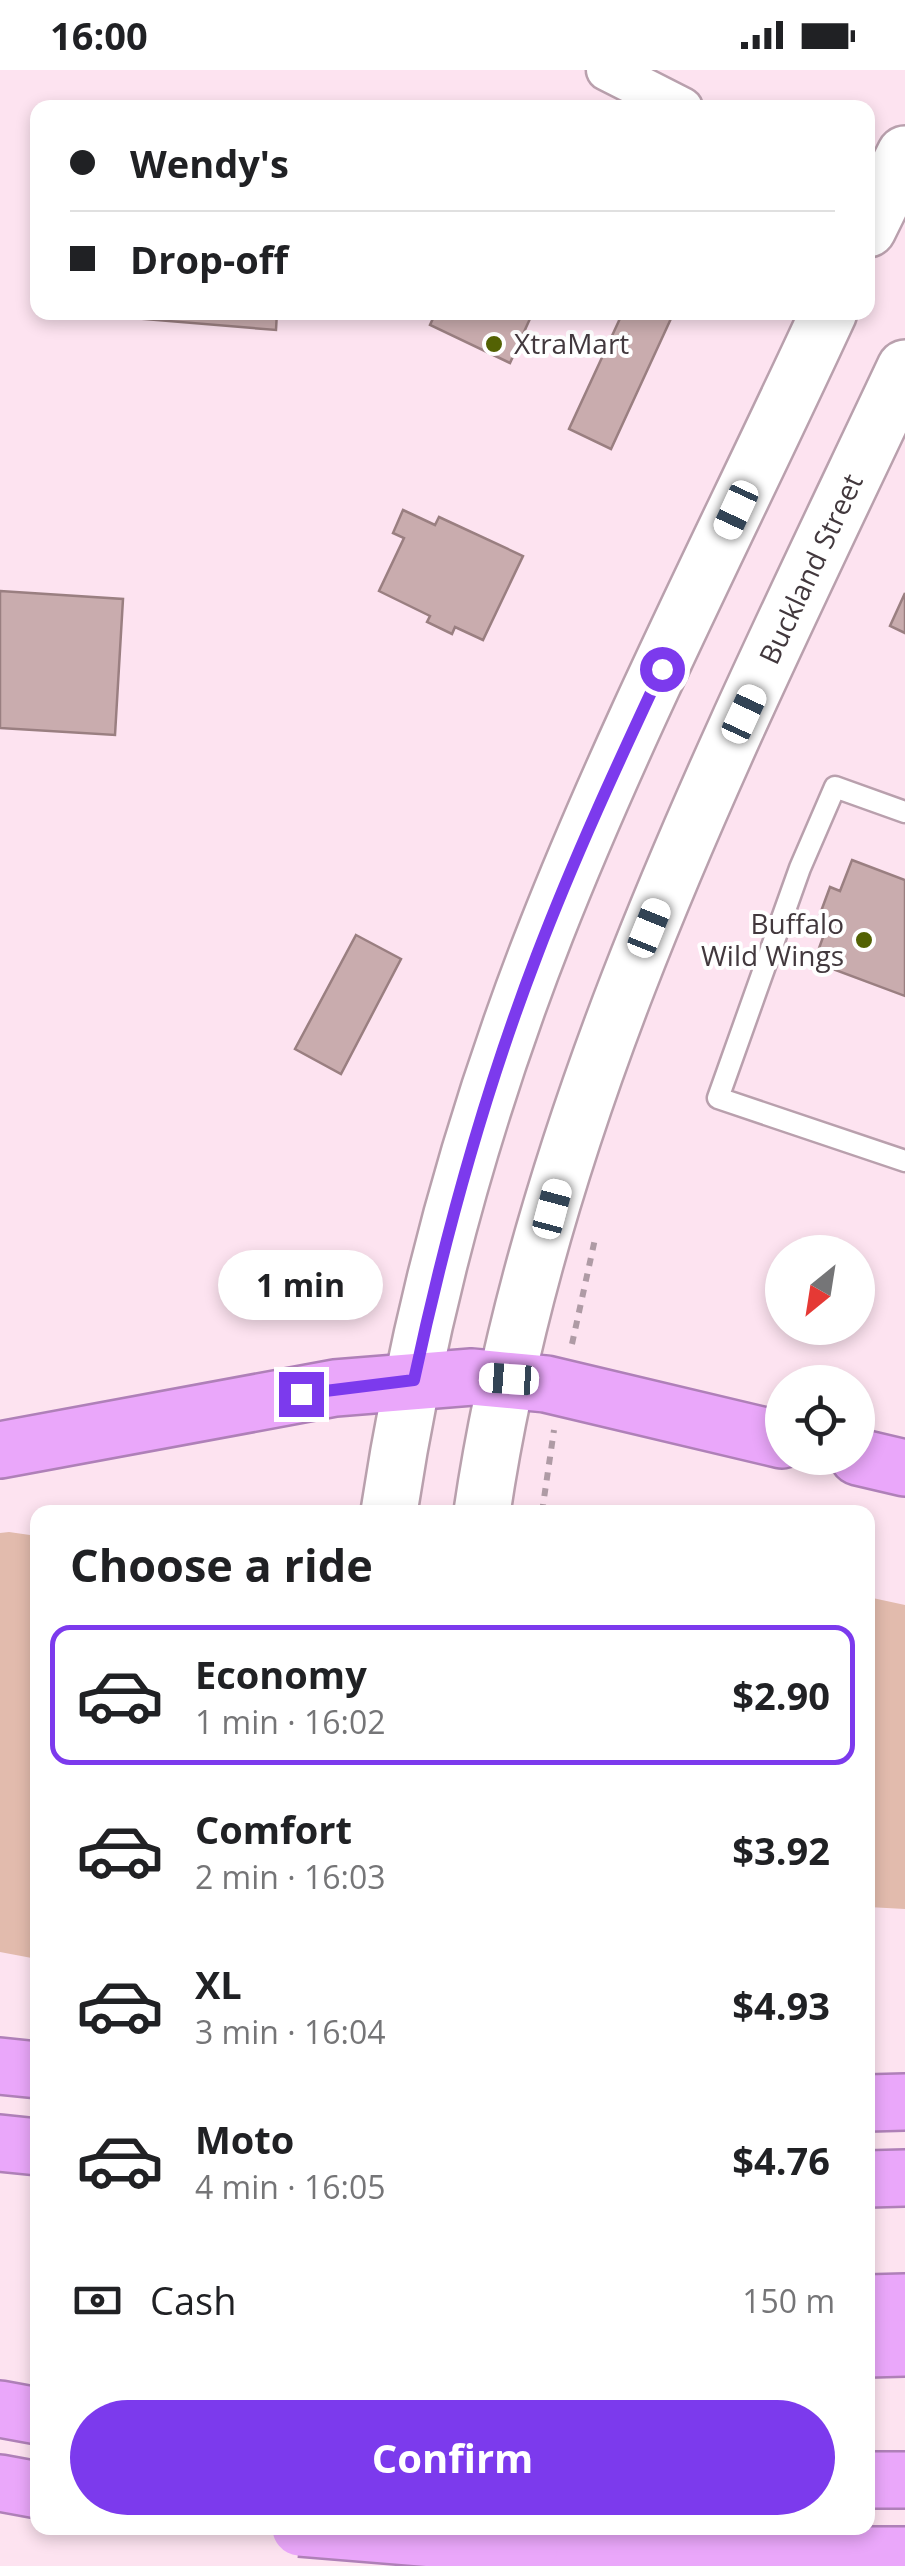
<!DOCTYPE html>
<meta charset="utf-8">
<style>
:root{--surface:#fff;--page:#f2f2f2;--text:#202124;--muted:#757577;--line:#e0e0e0;--accent:#7c3aed}
body{margin:0;font-family:"Open Sans",sans-serif;background:var(--page);color:var(--text);height:100vh;display:flex;flex-direction:column;font-size:38px;white-space:nowrap}
*{box-sizing:border-box;margin:0}
p{font-size:32px;color:var(--muted)}
.icon{flex:none;width:55px;height:55px;fill:none;stroke:currentColor;stroke-width:2;stroke-linecap:round;stroke-linejoin:round}
.map{position:relative;flex:1;overflow:hidden}
.panel{position:absolute;left:30px;top:1435px;width:845px;height:1030px;display:flex;flex-direction:column;background:var(--surface);border-radius:20px;box-shadow:0 5px 15px #0003}
.panel>*{flex:none}
.banner{position:absolute;left:30px;top:30px;width:845px;height:220px;border-radius:20px;box-shadow:0 5px 15px #0003;display:grid;align-content:center;height:220px;padding:0 40px;background:var(--surface)}
.needle{width:65px;rotate:210deg}
.controls{position:absolute;left:765px;top:1165px;display:grid;gap:20px}
.controls a{display:grid;place-items:center;width:110px;height:110px;border-radius:50%;background:var(--surface);box-shadow:0 5px 15px #0003;font-size:50px}
.end{position:absolute;width:45px;height:45px;margin:-22px;border:12px solid #7c3aed;background:#fff;box-shadow:0 0 0 5px #fff}
.from{border-radius:50%}
.bubble{position:absolute;height:70px;border-radius:35px;background:var(--surface);box-shadow:0 5px 15px #0003;font-size:32px;font-weight:700;line-height:70px;text-align:center}
.car{position:absolute;width:30px;height:60px;margin:-30px -15px;border-radius:12px;box-shadow:0 0 8px 2px #0007;background:linear-gradient(#fff 24%,#345 0 40%,#fff 0 76%,#345 0 86%,#fff 0)}
.banner b{display:flex;align-items:center;gap:35px;height:95px;font-size:38px}
.banner b+b{border-top:2px solid var(--line)}
.banner i{width:25px;height:25px;background:var(--text)}
ul{padding:0;list-style:none}
li{display:flex;align-items:center;gap:30px;height:140px;margin:0 20px 15px;padding:0 20px;border:5px solid transparent;border-radius:20px}
li div{flex:1}
li b{display:block;font-size:38px}
li em{font-style:normal;font-weight:700}
li.selected{border-color:var(--accent)}
li>.icon{width:90px;height:90px;stroke-width:1.5}
h2{padding:0 40px;font-size:45px;line-height:120px}
.pay{display:flex;align-items:center;gap:25px;height:110px;padding:0 40px;font-size:38px}
.pay p{margin-inline-start:auto}
.primary-button{display:flex;gap:20px;margin-top:auto;padding:20px 40px}
.primary-button a{flex:1;height:115px;border-radius:60px;background:var(--accent);color:#fff;font-size:40px;font-weight:700;line-height:115px;text-align:center}
.status{display:flex;justify-content:space-between;align-items:center;height:70px;padding:0 50px;background:var(--surface);direction:ltr}
.status svg{height:28px;fill:currentColor}
.map>svg:first-child{display:block}
.green{fill:#e2bbad}
.building{fill:#c9acae;stroke:#9a7f81;stroke-width:2.5}
.lines{fill:none;stroke-linecap:round;stroke-linejoin:round}
.lane-casing{stroke:#b9a0ad;stroke-width:25}
.street-casing{stroke:#b9a0ad;stroke-width:45}
.secondary-casing{stroke:#b9a0ad;stroke-width:60}
.highway-casing{stroke:#af80b8;stroke-width:60}
.path{stroke:#af9ba5;stroke-width:6;stroke-dasharray:8 8;stroke-linecap:butt}
.lane{stroke:#fff;stroke-width:20}
.street{stroke:#fff;stroke-width:40}
.secondary{stroke:#fff;stroke-width:55}
.highway{stroke:#eaa7fa;stroke-width:55}
.highway-bridge-casing{stroke:#af80b8;stroke-width:60;stroke-linecap:butt}
.highway-bridge{stroke:#eaa7fa;stroke-width:55}
.route{stroke:#7c3aed;stroke-width:12}
.poi-dot{fill:#536204;stroke:#fff;stroke-width:4}
.labels{text-anchor:middle;stroke-width:8;stroke-linejoin:round;paint-order:stroke}
.poi-label{font-size:28px;fill:#42383d;stroke:#fff;text-anchor:start}
.street-label{font-size:28px;fill:#42383d;stroke:#fff}
</style>
<div class="status"><b>16:00</b><svg viewBox="0 0 49 12"><path d="M0 12V9h3v3zM5 12V6h3v6zM10 12V3h3v9zM15 12V0h3v12zM26 1h20v11H26zM47 4h2v5h-2z"/></svg></div>
<div class="map">
<svg width="905" height="2496" viewBox="0 0 905 2496">
<rect width="100%" height="100%" fill="#fde3f0"/>
<g class="green">
<path d="M9,1462L37,1466V1889L0,1882V1463Z"/>
<path d="M868,1527L905,1535V1839L868,1837Z"/>
</g>
<g class="building">
<path d="M108,242H277L276,260L107,246Z"/>
<path d="M436,242H533L510,293L430,255Z"/>
<path d="M623,242H674L611,379L569,359Z"/>
<path d="M403,440L435,455L439,447L523,486L483,570L455,557L452,564L427,552L430,546L379,521L404,468L393,463Z"/>
<path d="M0,521L123,529L115,665L0,658Z"/>
<path d="M905,523V563L890,556Z"/>
<path d="M852,790L905,810V926L814,892L830,848L820,844L830,817L840,821Z"/>
<path d="M356,865L401,889L341,1004L295,979Z"/>
</g>
<g class="lines">
<defs>
<path id="lane" d="M905,742L835,717L800,798L718,1028L905,1091"/>
<path id="street" d="M607,0L682,38"/>
<g id="secondary">
<path d="M868,159L905,84"/>
<path d="M389,1442C419,1244 473,1047 546,861C629,650 734,448 829,242"/>
<path d="M482,1442C542,1035 732,666 905,298"/>
</g>
<g id="highway">
<path d="M0,1380L335,1318L472,1307L546,1314L782,1370"/>
<path d="M858,1387L905,1398"/>
<path d="M0,1996L38,2000"/>
<path d="M868,2033L905,2032"/>
<path d="M0,2073L38,2077"/>
<path d="M868,2109L905,2108"/>
<path d="M868,2233L905,2232"/>
<path d="M868,2279L905,2278"/>
<path d="M0,2339L38,2346"/>
<path d="M868,2410H905"/>
<path d="M0,2413L38,2420"/>
<path d="M530,2477L729,2485H905"/>
</g>
</defs>
<use href="#lane" class="lane-casing"/>
<use href="#street" class="street-casing"/>
<use href="#secondary" class="secondary-casing"/>
<use href="#highway" class="highway-casing"/>
<g class="path">
<path d="M572,1274L595,1169"/>
<path d="M542,1442L554,1360"/>
</g>
<use href="#lane" class="lane"/>
<use href="#street" class="street"/>
<use href="#secondary" class="secondary"/>
<use href="#highway" class="highway"/>
<defs>
<path id="highway-bridge" d="M300,2458L530,2477"/>
</defs>
<use href="#highway-bridge" class="highway-bridge-casing"/>
<use href="#highway-bridge" class="highway-bridge"/>
</g>
<g class="lines">
<path class="route" d="M301,1324L414,1310C445,1165 484,1023 537,885C574,788 618,693 662,599"/>
</g>
<g class="poi-dot">
<circle cx="494" cy="274" r="10"/>
<circle cx="864" cy="870" r="10"/>
</g>
<g class="labels">
<g class="poi-label">
<text x="514" y="284">XtraMart</text>
<text x="844" y="864" text-anchor="end">Buffalo<tspan x="844" dy="32">Wild Wings</tspan></text>
</g>
<g class="street-label">
<text transform="translate(811 499) rotate(-65)" y="10">Buckland Street</text>
</g>
</g>
</svg>
<div class="controls">
<a><svg class="needle" viewBox="-14 -14 28 28"><path d="M0-13l5 13h-10z" fill="#e53935"/><path d="M0 13l5-13h-10z" fill="#757577"/></svg></a>
<a><svg class="icon" aria-label="locate" viewBox="0 0 24 24"><circle cx="12" cy="12" r="6"/><path d="M12 2v4M12 18v4M2 12h4M18 12h4"/></svg></a>
</div>
<i class="end from" style="left:662px;top:599px"></i>
<i class="end" style="left:301px;top:1324px"></i>
<div class="bubble" style="left:218px;top:1180px;width:165px">1 min</div>
<i class="car" style="left:736px;top:440px;rotate:205deg"></i>
<i class="car" style="left:744px;top:644px;rotate:25deg"></i>
<i class="car" style="left:649px;top:858px;rotate:22deg"></i>
<i class="car" style="left:552px;top:1139px;rotate:15deg"></i>
<i class="car" style="left:509px;top:1309px;rotate:274deg"></i>
<div class="banner">
<b><i class="from"></i>Wendy's</b>
<b><i></i>Drop-off</b>
</div>
<section class="panel">
<h2>Choose a ride</h2>
<ul>
<li class="selected"><svg class="icon" aria-label="car" viewBox="0 0 24 24"><path d="M5 17H2v-5l4-1 3-4h7l3 4 3 1v5h-3M9 17h6M6 11h13"/><circle cx="7" cy="17" r="2"/><circle cx="17" cy="17" r="2"/></svg><div><b>Economy</b><p>1 min · 16:02</p></div><em>$2.90</em></li>
<li><svg class="icon" aria-label="car" viewBox="0 0 24 24"><path d="M5 17H2v-5l4-1 3-4h7l3 4 3 1v5h-3M9 17h6M6 11h13"/><circle cx="7" cy="17" r="2"/><circle cx="17" cy="17" r="2"/></svg><div><b>Comfort</b><p>2 min · 16:03</p></div><em>$3.92</em></li>
<li><svg class="icon" aria-label="car" viewBox="0 0 24 24"><path d="M5 17H2v-5l4-1 3-4h7l3 4 3 1v5h-3M9 17h6M6 11h13"/><circle cx="7" cy="17" r="2"/><circle cx="17" cy="17" r="2"/></svg><div><b>XL</b><p>3 min · 16:04</p></div><em>$4.93</em></li>
<li><svg class="icon" aria-label="car" viewBox="0 0 24 24"><path d="M5 17H2v-5l4-1 3-4h7l3 4 3 1v5h-3M9 17h6M6 11h13"/><circle cx="7" cy="17" r="2"/><circle cx="17" cy="17" r="2"/></svg><div><b>Moto</b><p>4 min · 16:05</p></div><em>$4.76</em></li>
</ul>
<div class="pay"><svg class="icon" aria-label="cash" viewBox="0 0 24 24"><path d="M3 7h18v10H3z"/><circle cx="12" cy="12" r="2"/></svg>Cash<p>150 m</p></div>
<div class="primary-button"><a>Confirm</a></div>
</section>
</div>
